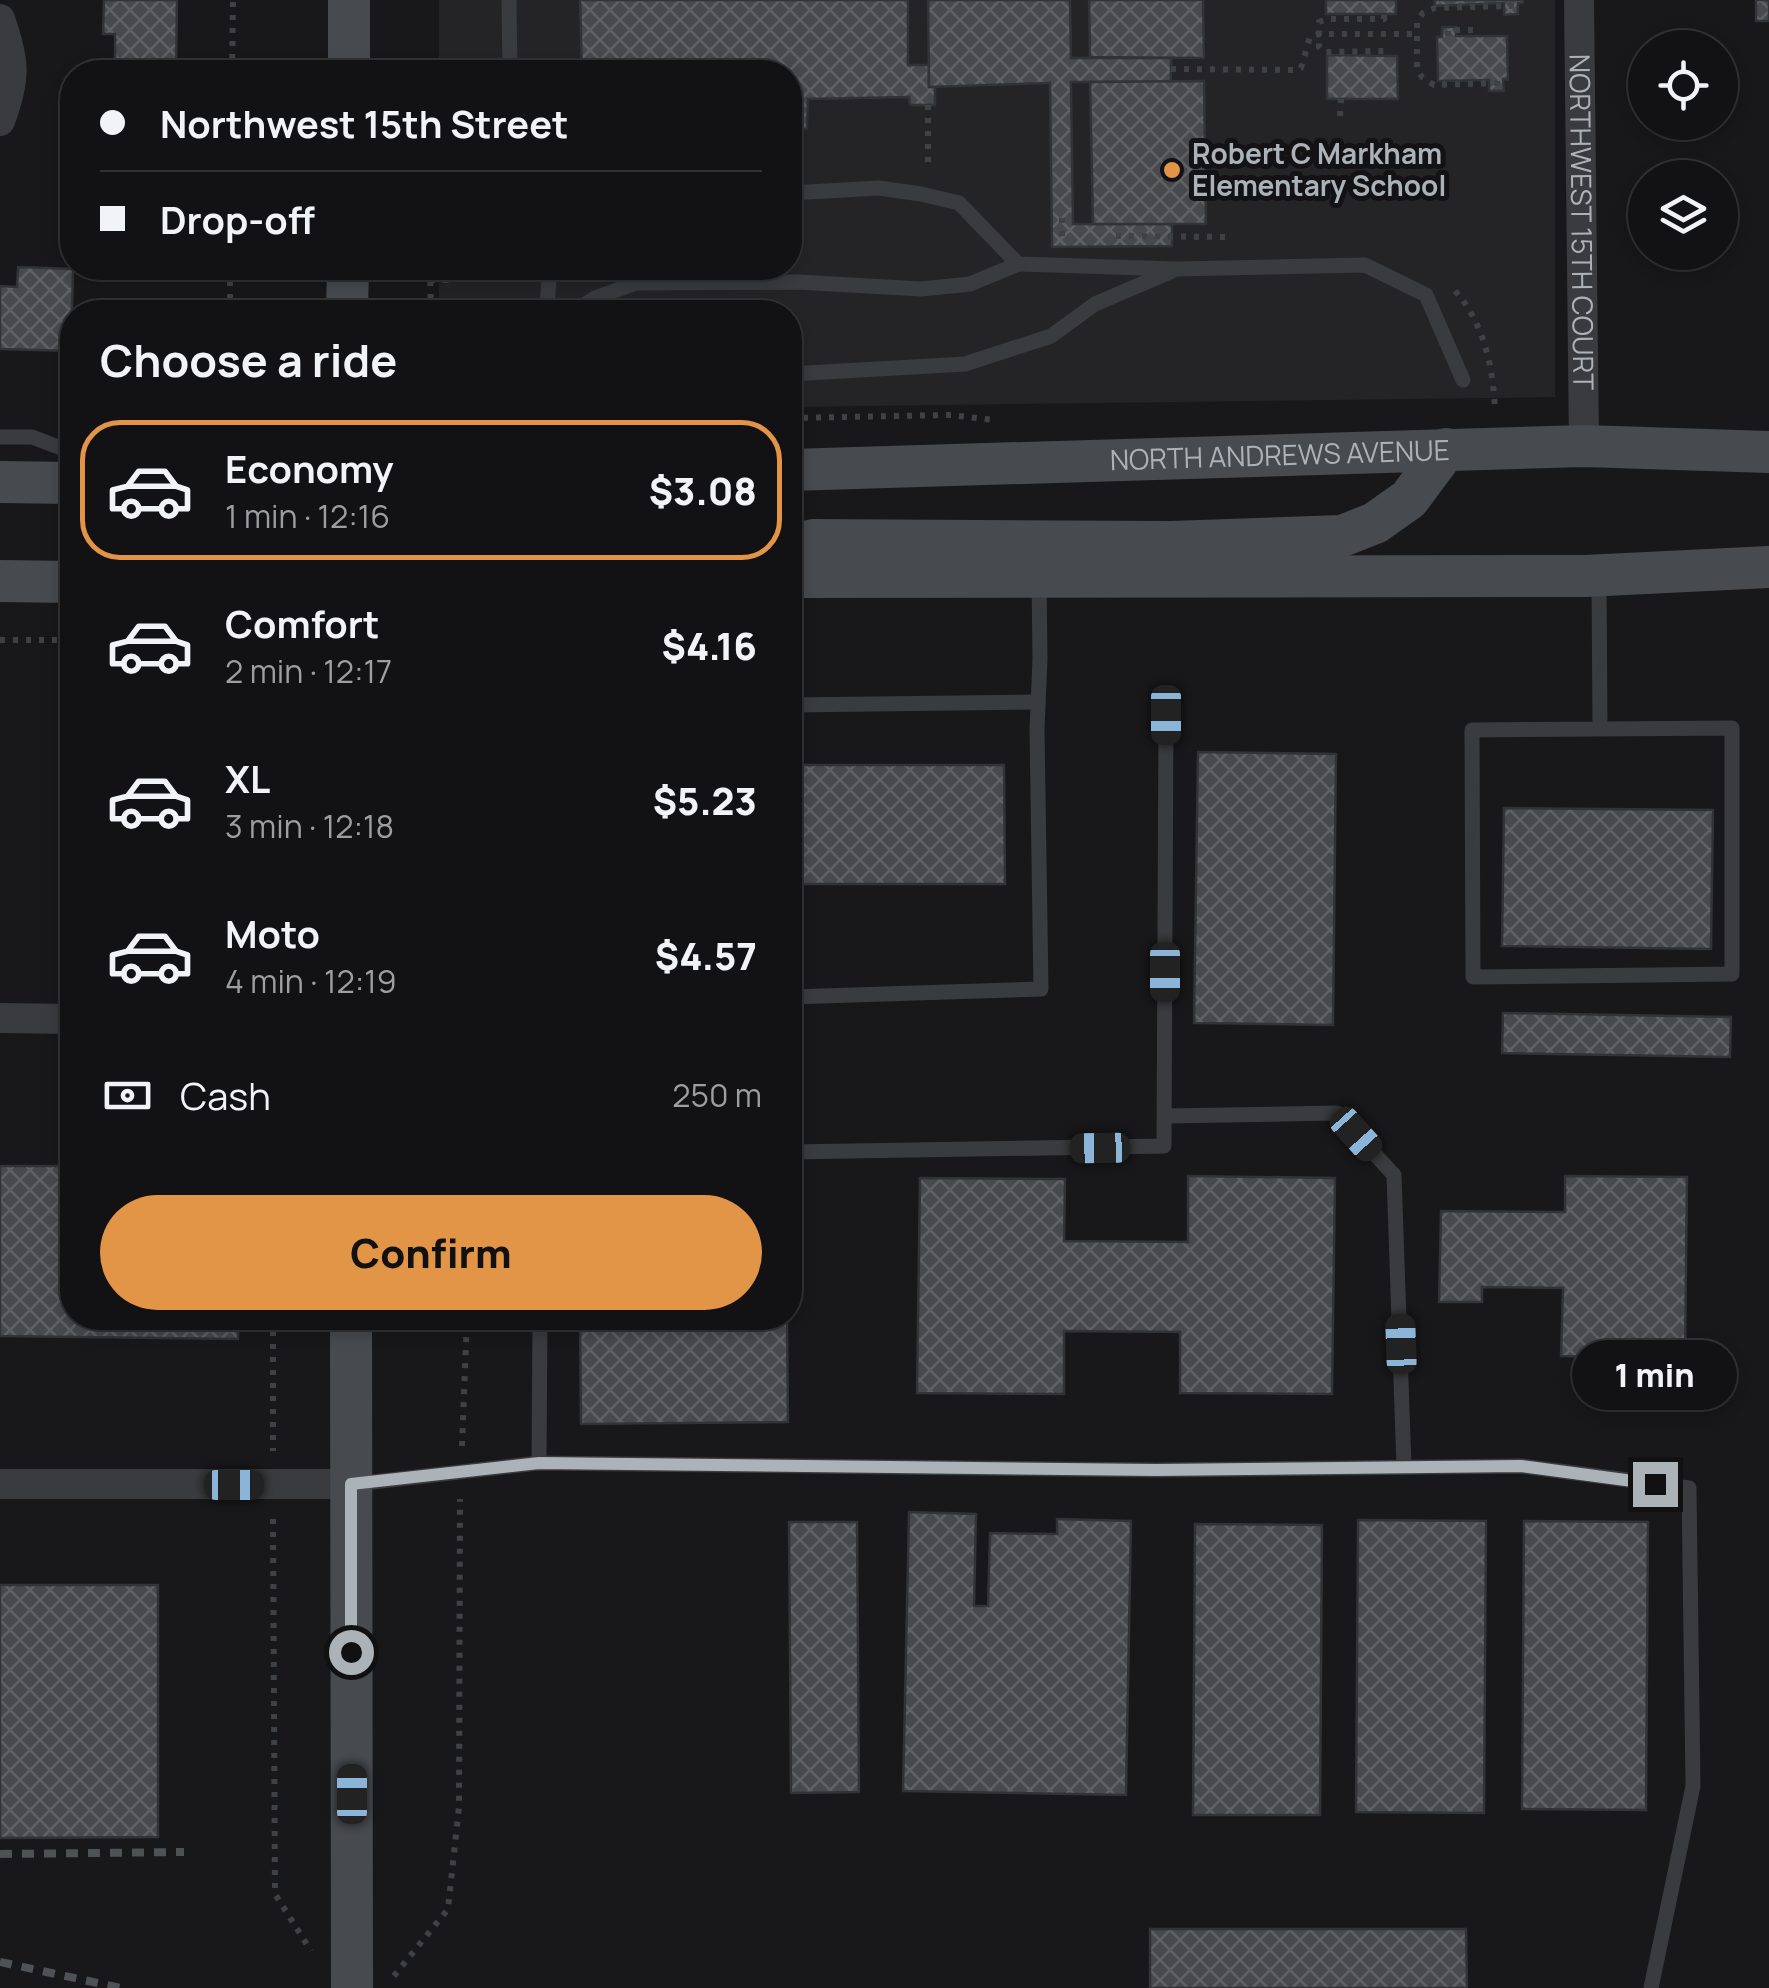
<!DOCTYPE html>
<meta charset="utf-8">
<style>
:root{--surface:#121214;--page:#1f2022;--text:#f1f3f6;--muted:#9c9ea0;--line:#313234;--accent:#e29447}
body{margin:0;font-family:Manrope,sans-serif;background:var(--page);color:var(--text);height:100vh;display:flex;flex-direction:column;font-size:38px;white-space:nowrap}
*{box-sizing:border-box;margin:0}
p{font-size:32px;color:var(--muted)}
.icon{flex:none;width:55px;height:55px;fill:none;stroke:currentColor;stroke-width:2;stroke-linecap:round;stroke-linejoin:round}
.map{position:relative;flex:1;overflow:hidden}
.details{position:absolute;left:60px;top:300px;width:742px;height:1030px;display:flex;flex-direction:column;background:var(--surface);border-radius:40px;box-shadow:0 5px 15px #0003,0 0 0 2px var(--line)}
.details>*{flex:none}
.banner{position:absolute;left:60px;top:60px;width:742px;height:220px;border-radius:40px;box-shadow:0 5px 15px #0003,0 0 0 2px var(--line);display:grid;align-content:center;height:220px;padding:0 40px;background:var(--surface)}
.buttons{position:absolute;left:1628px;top:30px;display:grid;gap:20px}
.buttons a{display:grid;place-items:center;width:110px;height:110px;border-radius:50%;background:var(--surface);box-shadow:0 5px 15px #0003,0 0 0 2px var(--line);font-size:50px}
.end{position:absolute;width:45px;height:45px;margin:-22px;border:12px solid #abb2b8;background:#111;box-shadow:0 0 0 5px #111}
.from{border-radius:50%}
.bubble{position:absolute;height:70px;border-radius:35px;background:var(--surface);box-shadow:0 5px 15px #0003,0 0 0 2px var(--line);font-size:32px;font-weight:800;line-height:70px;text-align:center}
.car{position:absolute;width:30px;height:60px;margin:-30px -15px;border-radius:12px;box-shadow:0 0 8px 2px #0007;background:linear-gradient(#222 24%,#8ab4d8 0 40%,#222 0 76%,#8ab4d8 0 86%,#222 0)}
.banner b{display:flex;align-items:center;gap:35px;height:95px;font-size:38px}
.banner b+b{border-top:2px solid var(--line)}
.banner i{width:25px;height:25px;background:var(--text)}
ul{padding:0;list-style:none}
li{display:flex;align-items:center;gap:30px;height:140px;margin:0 20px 15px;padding:0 20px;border:5px solid transparent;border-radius:40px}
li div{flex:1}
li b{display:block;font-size:38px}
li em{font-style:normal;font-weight:800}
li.selected{border-color:var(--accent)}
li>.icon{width:90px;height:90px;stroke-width:1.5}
h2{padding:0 40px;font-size:45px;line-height:120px}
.pay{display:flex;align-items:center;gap:25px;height:110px;padding:0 40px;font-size:38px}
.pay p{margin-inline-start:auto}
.cta{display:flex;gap:20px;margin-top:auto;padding:20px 40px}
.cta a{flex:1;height:115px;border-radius:60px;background:var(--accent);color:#111;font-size:40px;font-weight:800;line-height:115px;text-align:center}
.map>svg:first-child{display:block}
.built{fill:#242427}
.building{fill:url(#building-cross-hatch);stroke:#323336;stroke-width:2.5}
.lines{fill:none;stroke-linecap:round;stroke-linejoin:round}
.path{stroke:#3f4245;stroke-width:6;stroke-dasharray:5 8;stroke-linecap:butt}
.lane{stroke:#393b3e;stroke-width:15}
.street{stroke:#393b3e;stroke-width:30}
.secondary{stroke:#474a4e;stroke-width:42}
.rail{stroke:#4e5155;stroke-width:8;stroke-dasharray:12 10;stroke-linecap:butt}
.route{stroke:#abb2b8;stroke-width:12}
.poi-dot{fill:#e29447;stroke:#131315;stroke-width:4}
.labels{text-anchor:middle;stroke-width:10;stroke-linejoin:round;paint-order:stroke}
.poi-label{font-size:28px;font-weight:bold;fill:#abb2b8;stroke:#131315;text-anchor:start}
.street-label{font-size:28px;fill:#abb2b8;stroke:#131315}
</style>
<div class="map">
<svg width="1769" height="1988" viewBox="0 0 1769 1988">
<defs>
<pattern id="building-cross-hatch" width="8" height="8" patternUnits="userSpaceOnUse" patternTransform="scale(2.5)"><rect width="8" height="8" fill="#47494c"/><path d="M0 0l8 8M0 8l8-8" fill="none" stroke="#5f6164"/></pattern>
</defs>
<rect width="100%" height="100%" fill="#18181a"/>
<path class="built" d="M439,0H1555V397L790,407V312H439V268H790V72H439Z"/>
<g class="building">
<path d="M104,0H177L176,72H115V34H103Z"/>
<path d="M580,0H908V65H929V87H935V105H910L909,97L808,99L807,129L792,130L793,163H790V72H582Z"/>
<path d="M928,0H1070L1071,58H1171V82H1071L1073,224H1172V246L1052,247L1050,83L929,87Z"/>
<path d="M1089,0H1203L1204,58L1090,57Z"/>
<rect x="1326" y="0" width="70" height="14"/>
<path d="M1435,0H1523V3H1518V14L1504,15V3L1435,6Z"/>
<rect x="1756" y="0" width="13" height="21"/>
<path d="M1442,27H1456V36H1507L1508,80L1503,79L1504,91H1489V80L1438,81L1437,37H1442Z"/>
<path d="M1327,55L1397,56L1398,99H1327Z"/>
<path d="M1204,81L1206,224H1093L1090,82Z"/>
<path d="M18,267L73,269L71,351L0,349V286L17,287Z"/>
<path d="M1198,752L1336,754L1333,1025L1194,1023Z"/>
<path d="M790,765H1004L1005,884H790Z"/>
<path d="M1504,808L1713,810L1711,949L1502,946Z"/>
<path d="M1503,1013L1731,1017L1730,1057L1502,1053Z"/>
<path d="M0,1166H72V1318H238V1339L0,1336Z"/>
<path d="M1188,1176L1335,1178L1332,1394L1180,1393V1332L1064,1331V1394L917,1393L920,1178L1065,1179L1064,1241L1188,1242Z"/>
<path d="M1565,1176L1687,1177L1685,1358L1561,1356L1563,1288L1482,1287V1302H1439L1441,1211L1565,1212Z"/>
<path d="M580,1318H787L788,1422L581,1424Z"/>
<path d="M909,1512L976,1514L974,1606H988L990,1533L1057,1534V1519L1131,1521L1126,1795L903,1791Z"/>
<path d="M1358,1520L1486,1521L1484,1813L1356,1812Z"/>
<path d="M1524,1521L1648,1522L1646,1810L1522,1809Z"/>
<path d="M789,1522H857L859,1792L791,1793Z"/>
<path d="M1195,1524L1322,1525L1320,1815H1193Z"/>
<path d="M0,1585H158V1837L0,1838Z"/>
<path d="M1150,1929H1466L1467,1988H1150Z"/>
</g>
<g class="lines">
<g class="path">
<path d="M1384,15V19H1327L1319,22V47L1324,52L1385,51V56"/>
<path d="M1448,36V30H1481"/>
<path d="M1171,69L1296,70L1301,68L1310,37L1320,34H1416"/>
<path d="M232,72L233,0"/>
<path d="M1497,81V83L1434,85L1422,77L1417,69V21L1423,13L1435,8L1511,6V3"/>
<path d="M928,105V169"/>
<path d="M1340,116L1341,99"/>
<path d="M1062,218V236"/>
<path d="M1116,236L1229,237"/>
<path d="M230,268V312"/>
<path d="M430,268L431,312"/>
<path d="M430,280H447L483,268"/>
<path d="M1455,291C1484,323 1493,367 1495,409"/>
<path d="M790,418L951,415L994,420"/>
<path d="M0,640H72"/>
<path d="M273,1318V1451"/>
<path d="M462,1446L467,1318"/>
<path d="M273,1519L275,1894L311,1951"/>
<path d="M394,1976L448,1909L459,1807L460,1499"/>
</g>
<g class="lane">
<path d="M509,0L510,72"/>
<path d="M790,193L879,188L921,194L959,203L1018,264L1176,269L1365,265L1426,295L1463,380"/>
<path d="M550,268L547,305L551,312"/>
<path d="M573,312L595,298L636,283L798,282L921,289L970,284L1018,264"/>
<path d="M790,374L965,364L1051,336L1095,304L1172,271"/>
<path d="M0,437H32L72,452"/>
<path d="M1599,579L1600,729L1472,730L1473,977L1732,974V728L1600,729"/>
<path d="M790,705L1038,702"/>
<path d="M790,997L1041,989L1037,729L1040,659L1039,580"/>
<path d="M1165,1116L1337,1113L1394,1175L1404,1467"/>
<path d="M790,1152L1164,1146L1166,715"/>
<path d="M539,1463L540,1318"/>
<path d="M355,1484L539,1463L1157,1470L1521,1466L1689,1488L1693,1786L1651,1988"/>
</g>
<g class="street">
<path id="s1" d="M1579,0L1584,446"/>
<path d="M0,19C15,62 16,78 0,121"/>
<path d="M0,1018L72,1019"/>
<path d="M0,1484H351"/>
</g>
<g class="secondary">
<path d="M349,72V0"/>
<path d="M347,312L348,268"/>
<path id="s2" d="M790,470L1584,446L1769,452"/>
<path d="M0,482L72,483"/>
<path d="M790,546L813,540L1171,542L1342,536L1375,523L1409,499L1446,449"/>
<path d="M790,577L1585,576L1769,567"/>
<path d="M0,581L72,582"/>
<path d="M351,1318L352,1988"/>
</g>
<g class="rail">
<path d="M0,1854L184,1852"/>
<path d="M0,1962L121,1988"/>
</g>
</g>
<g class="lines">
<path class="route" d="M351,1652V1484L539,1463L1156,1470L1521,1466L1655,1484"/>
</g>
<circle class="poi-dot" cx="1172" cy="170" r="10"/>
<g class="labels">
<g class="poi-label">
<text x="1192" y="164">Robert C Markham<tspan x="1192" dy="32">Elementary School</tspan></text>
</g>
<g class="street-label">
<text dy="10" stroke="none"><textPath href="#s1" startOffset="222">NORTHWEST 15TH COURT</textPath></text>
<text dy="10" stroke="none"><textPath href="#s2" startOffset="490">NORTH ANDREWS AVENUE</textPath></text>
</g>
</g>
</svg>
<div class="buttons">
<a><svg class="icon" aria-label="locate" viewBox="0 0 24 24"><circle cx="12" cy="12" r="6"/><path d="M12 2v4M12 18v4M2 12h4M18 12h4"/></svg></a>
<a><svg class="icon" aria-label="layers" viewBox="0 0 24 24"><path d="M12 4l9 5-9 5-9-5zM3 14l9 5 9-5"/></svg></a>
</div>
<i class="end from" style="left:351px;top:1652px"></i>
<i class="end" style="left:1655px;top:1484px"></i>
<div class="bubble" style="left:1572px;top:1340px;width:165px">1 min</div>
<i class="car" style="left:1166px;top:715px;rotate:180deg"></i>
<i class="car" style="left:1165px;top:972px;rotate:180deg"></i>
<i class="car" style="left:1356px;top:1134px;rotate:138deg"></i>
<i class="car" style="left:1100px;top:1148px;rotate:269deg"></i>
<i class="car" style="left:1401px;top:1344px;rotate:358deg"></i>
<i class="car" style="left:234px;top:1485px;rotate:90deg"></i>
<i class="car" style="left:352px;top:1794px;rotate:0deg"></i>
<div class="banner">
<b><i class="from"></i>Northwest 15th Street</b>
<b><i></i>Drop-off</b>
</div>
<section class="details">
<h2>Choose a ride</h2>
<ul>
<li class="selected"><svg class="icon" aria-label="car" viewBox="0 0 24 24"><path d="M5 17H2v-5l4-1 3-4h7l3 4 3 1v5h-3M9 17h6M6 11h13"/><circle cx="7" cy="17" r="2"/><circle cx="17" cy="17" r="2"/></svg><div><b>Economy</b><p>1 min · 12:16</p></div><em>$3.08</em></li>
<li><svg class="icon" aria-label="car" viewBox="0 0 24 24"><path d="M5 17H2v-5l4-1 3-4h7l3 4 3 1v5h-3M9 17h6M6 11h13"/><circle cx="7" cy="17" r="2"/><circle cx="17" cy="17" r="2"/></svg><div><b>Comfort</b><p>2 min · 12:17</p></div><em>$4.16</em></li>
<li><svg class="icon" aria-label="car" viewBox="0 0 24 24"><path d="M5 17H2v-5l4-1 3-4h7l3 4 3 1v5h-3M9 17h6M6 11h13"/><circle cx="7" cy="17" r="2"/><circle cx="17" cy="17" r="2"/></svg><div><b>XL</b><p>3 min · 12:18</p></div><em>$5.23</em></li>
<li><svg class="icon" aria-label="car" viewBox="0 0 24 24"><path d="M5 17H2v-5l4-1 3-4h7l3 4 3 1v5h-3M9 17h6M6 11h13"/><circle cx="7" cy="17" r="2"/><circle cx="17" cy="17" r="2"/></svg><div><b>Moto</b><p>4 min · 12:19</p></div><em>$4.57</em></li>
</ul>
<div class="pay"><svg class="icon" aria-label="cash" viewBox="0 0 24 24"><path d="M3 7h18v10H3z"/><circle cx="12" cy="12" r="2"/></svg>Cash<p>250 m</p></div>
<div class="cta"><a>Confirm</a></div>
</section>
</div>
